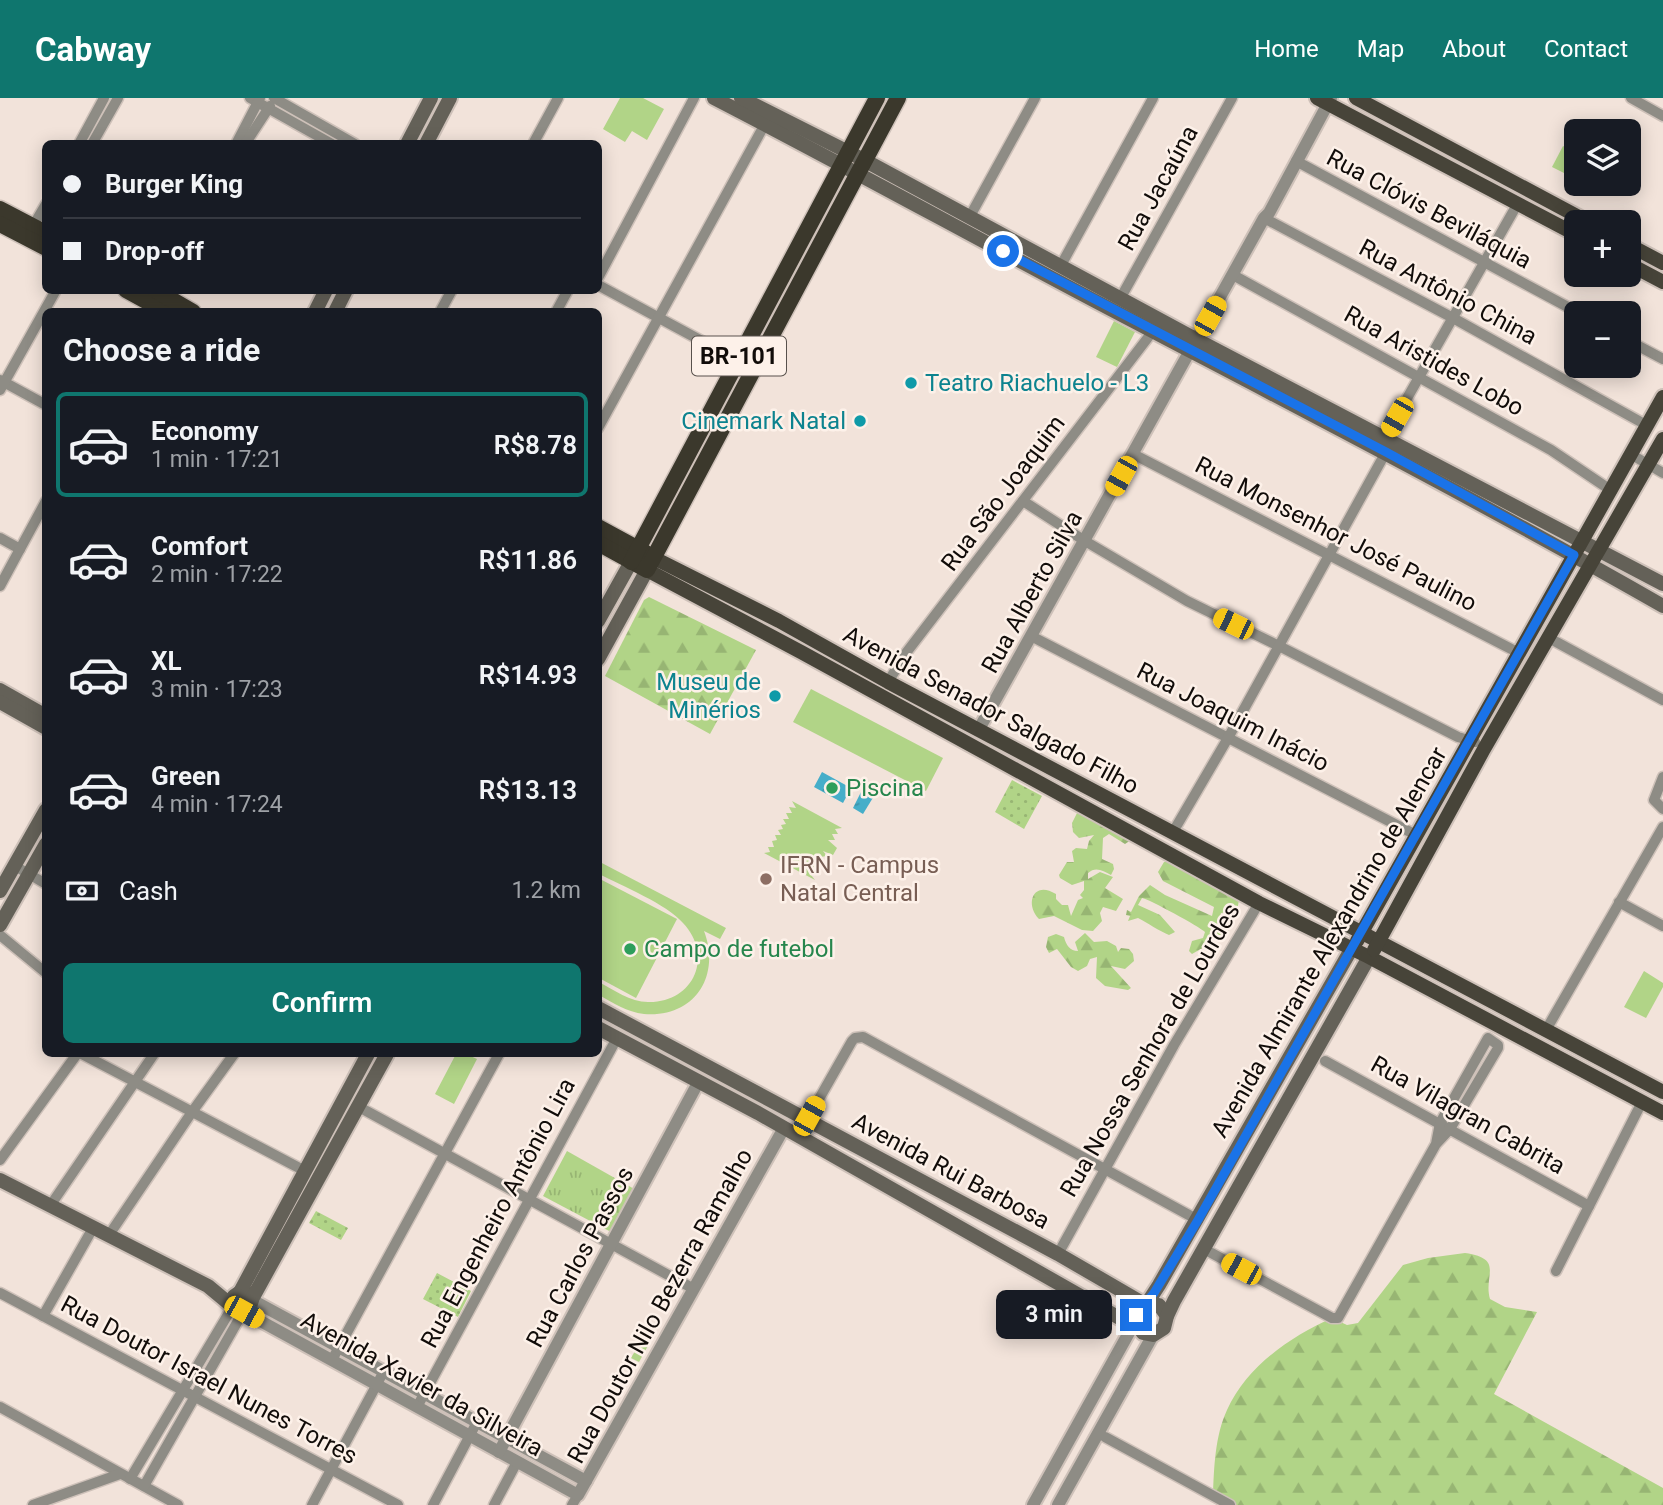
<!DOCTYPE html>
<meta charset="utf-8">
<style>
:root{--surface:#171b24;--page:#20242c;--text:#f1f3f6;--muted:#9ea1a6;--line:#363941;--accent:#0f766e}
body{margin:0;font-family:Roboto,sans-serif;background:var(--page);color:var(--text);height:100vh;display:flex;flex-direction:column;font-size:26px;white-space:nowrap}
*{box-sizing:border-box;margin:0}
p{font-size:23px;color:var(--muted)}
.icon{flex:none;width:38px;height:38px;fill:none;stroke:currentColor;stroke-width:2;stroke-linecap:round;stroke-linejoin:round}
.map{position:relative;flex:1;overflow:hidden}
.details{position:absolute;left:42px;top:210px;width:560px;height:749px;display:flex;flex-direction:column;background:var(--surface);border-radius:10px;box-shadow:0 4px 18px #0003}
.details>*{flex:none}
.banner{position:absolute;left:42px;top:42px;width:560px;height:154px;border-radius:10px;box-shadow:0 4px 18px #0003;display:grid;align-content:center;height:154px;padding:0 21px;background:var(--surface)}
.fabs{position:absolute;left:1564px;top:21px;display:grid;gap:14px}
.fabs a{display:grid;place-items:center;width:77px;height:77px;border-radius:10px;background:var(--surface);box-shadow:0 4px 18px #0003;font-size:35px}
.end{position:absolute;width:32px;height:32px;margin:-16px;border:9px solid #1a73e8;background:#fff;box-shadow:0 0 0 4px #fff}
.from{border-radius:50%}
.bubble{position:absolute;height:49px;border-radius:10px;background:var(--surface);box-shadow:0 4px 18px #0003;font-size:23px;font-weight:600;line-height:49px;text-align:center}
.car{position:absolute;width:21px;height:42px;margin:-21px -10px;border-radius:9px;box-shadow:0 0 5px 2px #0007;background:linear-gradient(#f5c518 24%,#345 0 40%,#f5c518 0 76%,#345 0 86%,#f5c518 0)}
.banner b{display:flex;align-items:center;gap:24px;height:66px;font-size:26px}
.banner b+b{border-top:2px solid var(--line)}
.banner i{width:18px;height:18px;background:var(--text)}
ul{padding:0;list-style:none}
li{display:flex;align-items:center;gap:21px;height:105px;margin:0 14px 10px;padding:0 7px;border:4px solid transparent;border-radius:10px}
li div{flex:1}
li b{display:block;font-size:26px}
li em{font-style:normal;font-weight:600}
li.current{border-color:var(--accent)}
li>.icon{width:63px;height:63px;stroke-width:1.5}
h2{padding:0 21px;font-size:32px;line-height:84px}
.pay{display:flex;align-items:center;gap:18px;height:77px;padding:0 21px;font-size:26px}
.pay p{margin-inline-start:auto}
.action{display:flex;gap:14px;margin-top:auto;padding:14px 21px}
.action a{flex:1;height:80px;border-radius:10px;background:var(--accent);color:#fff;font-size:28px;font-weight:600;line-height:80px;text-align:center}
header{display:flex;align-items:center;gap:42px;box-sizing:border-box;height:98px;padding:0 35px;background:var(--accent);color:#fff}
header strong{font-size:33px}
nav{display:flex;gap:38px;margin-inline-start:auto;font-size:24px}
.map>svg:first-child{display:block}
.grass{fill:url(#grass-dots)}
.forest{fill:url(#forest-firs)}
.park{fill:url(#park-tufts)}
.garden{fill:#b1d487}
.water{fill:url(#water-ripples)}
.lines{fill:none;stroke-linecap:round;stroke-linejoin:round}
.minor-casing{stroke:#cec1b9;stroke-width:13}
.tertiary-casing{stroke:#cec1b9;stroke-width:16}
.secondary-casing{stroke:#cec1b9;stroke-width:18}
.primary-casing{stroke:#cec1b9;stroke-width:18}
.trunk-casing{stroke:#cec1b9;stroke-width:19}
.minor{stroke:#8e8c85;stroke-width:10}
.tertiary{stroke:#8e8c85;stroke-width:12}
.secondary{stroke:#646158;stroke-width:14}
.primary{stroke:#474439;stroke-width:14}
.trunk{stroke:#3b382c;stroke-width:16}
.route{stroke:#1a73e8;stroke-width:9}
.culture-dot{fill:#0f9aa8;stroke:#fdf1e9;stroke-width:2.5}
.leisure-dot{fill:#2e9e5b;stroke:#fdf1e9;stroke-width:2.5}
.education-dot{fill:#8d6e63;stroke:#fdf1e9;stroke-width:2.5}
.labels{text-anchor:middle;stroke-width:5;stroke-linejoin:round;paint-order:stroke}
.shield{fill:#fdf1e9;stroke:#58514c;stroke-width:2}
.shield-label{font-size:23px;font-weight:bold;fill:#110c09}
.street-label{font-size:24px;fill:#110c09;stroke:#fdf1e9}
.culture-label{font-size:24px;fill:#0d838f;stroke:#fdf1e9;text-anchor:end}
.leisure-label{font-size:24px;fill:#27864d;stroke:#fdf1e9;text-anchor:start}
.education-label{font-size:24px;fill:#785e54;stroke:#fdf1e9;text-anchor:start}
</style>
<header>
<strong>Cabway</strong>
<nav><a>Home</a><a>Map</a><a>About</a><a>Contact</a></nav>
</header>
<div class="map">
<svg width="1663" height="1407" viewBox="0 0 1663 1407">
<defs>
<pattern id="grass-dots" width="8" height="8" patternUnits="userSpaceOnUse" patternTransform="scale(1.75)"><rect width="8" height="8" fill="#b1d487"/><path d="M2 2h.1M6 6h.1" fill="none" stroke="#97b573" stroke-width="1.8" stroke-linecap="round"/></pattern>
<pattern id="forest-firs" width="22" height="20" patternUnits="userSpaceOnUse" patternTransform="scale(1.75)"><rect width="22" height="20" fill="#b1d487"/><path d="M5 1l3.5 6h-7zM16 11l3.5 6h-7z" fill="#97b573"/></pattern>
<pattern id="park-tufts" width="24" height="20" patternUnits="userSpaceOnUse" patternTransform="scale(1.75)"><rect width="24" height="20" fill="#b1d487"/><path d="M3 7l-1-3M5 7V3M7 7l1-3M15 17l-1-3M17 17v-4M19 17l1-3" fill="none" stroke="#97b573"/></pattern>
<pattern id="water-ripples" width="26" height="14" patternUnits="userSpaceOnUse" patternTransform="scale(1.75)"><rect width="26" height="14" fill="#46aec9"/><path d="M2 4q2-2 4 0t4 0M15 11q2-2 4 0t4 0" fill="none" stroke="#3c94ab"/></pattern>
</defs>
<rect width="100%" height="100%" fill="#f2e3da"/>
<g class="grass">
<path d="M1012,682L1042,698L1024,731L995,714Z"/>
<path d="M316,1113L348,1130L341,1142L309,1125Z"/>
<path d="M437,1175L471,1193L458,1219L423,1201Z"/>
</g>
<g class="forest">
<path d="M649,499L756,552L710,636L605,578L644,502Z"/>
<path d="M1078,713L1131,742L1125,746L1109,736L1103,740L1102,761L1113,766L1114,771L1111,777C1103,773 1096,768 1088,775V781L1100,774L1113,779L1105,790L1123,801L1116,813L1103,809L1100,815L1102,823L1093,833L1082,832L1054,818L1039,821C1024,805 1034,782 1056,796V801L1062,807H1068L1071,818L1078,802L1083,800L1080,797L1084,792V783L1072,787L1060,780L1059,777L1067,764H1074L1072,753L1076,750L1087,751L1089,743L1094,737L1079,740L1073,734L1072,725Z"/>
<path d="M1164,764H1171L1232,793L1239,802L1237,813L1221,815L1219,822L1226,827L1229,832L1227,835L1212,839L1213,850L1206,848L1192,856L1189,853L1192,843L1203,840L1205,834C1200,829 1149,801 1142,800L1138,807L1160,817L1175,834L1169,837C1159,833 1148,825 1138,820L1128,823L1130,818L1126,817L1127,812L1131,814L1139,798L1150,787L1165,797L1212,818L1214,809L1163,783L1158,774Z"/>
<path d="M1085,835L1094,844L1107,843L1116,848L1118,854L1121,850L1129,851L1133,856L1134,863L1125,871L1111,868L1131,890L1128,892L1105,888L1096,880L1097,859L1090,861L1087,868L1078,873L1071,869L1057,851L1049,855L1046,849L1048,839L1056,836L1064,839C1066,847 1070,853 1078,853L1075,844Z"/>
<path d="M1465,1155C1505,1161 1483,1177 1490,1201L1505,1209L1537,1214L1494,1296L1663,1390V1407H1230L1213,1398C1214,1369 1215,1338 1227,1312C1247,1268 1290,1239 1332,1220L1347,1227L1358,1225L1403,1167L1428,1160Z"/>
</g>
<path class="park" d="M567,1053L636,1092L611,1134L543,1098Z"/>
<g class="garden">
<path d="M620,0H643L664,11L647,42L632,33L625,44L603,31Z"/>
<path d="M1563,48L1574,54L1564,75L1552,69Z"/>
<path d="M1114,223L1135,234L1117,269L1096,259Z"/>
<path d="M811,591L943,660L926,693L793,624Z"/>
<path d="M792,703L842,730L835,731L838,736H832L835,742H828L837,750L833,757L823,753L827,758L820,759L824,764L817,766L821,770L815,771L818,775L811,777L815,782L764,755L770,754L768,749H774L772,743L777,742L775,737H781L778,732L783,731L781,727L786,726L783,721H789L786,715H792L789,709L796,710Z"/>
<path d="M598,763L726,830L720,841L704,833C721,878 695,920 644,916C627,914 613,905 599,897V884C614,892 630,904 648,904C694,905 714,858 683,825C667,806 622,788 599,776Z"/>
<path d="M598,780L677,821L636,900L599,880Z"/>
<path d="M1644,873L1663,885V889L1646,920L1624,909Z"/>
<path d="M456,956H466L477,961L454,1006L435,996Z"/>
<path d="M643,1239L650,1244L639,1264L631,1260Z"/>
</g>
<g class="water">
<path d="M822,674L851,690L843,705L814,689Z"/>
<path d="M862,692L874,698L863,716L853,710Z"/>
</g>
<g class="lines">
<defs>
<g id="minor">
<path d="M250,0L332,46"/>
<path d="M274,0L355,46"/>
<path d="M1631,0L1663,18"/>
<path d="M79,46L104,0"/>
<path d="M92,46L118,0"/>
<path d="M236,46L260,0"/>
<path d="M245,46L270,8"/>
<path d="M533,46L558,0"/>
<path d="M1296,63L1579,215"/>
<path d="M969,120L1035,0"/>
<path d="M1264,120L1453,220L1648,328"/>
<path d="M33,128L46,106"/>
<path d="M1060,169L1153,0"/>
<path d="M1233,177L1551,352L1612,393"/>
<path d="M598,180L694,0"/>
<path d="M598,187L737,262"/>
<path d="M1120,201L1232,0"/>
<path d="M440,214L452,192"/>
<path d="M556,214L568,192"/>
<path d="M1629,243L1663,261"/>
<path d="M0,282L46,307"/>
<path d="M0,292L56,192"/>
<path d="M598,330L765,26"/>
<path d="M1385,339L1518,105"/>
<path d="M1133,356L1519,555"/>
<path d="M1632,357L1663,375"/>
<path d="M1023,403L1085,443L1187,503L1279,548L1458,639L1475,644"/>
<path d="M0,440L20,451"/>
<path d="M0,488L46,403"/>
<path d="M1031,538L1416,737"/>
<path d="M1549,540L1663,602"/>
<path d="M888,584L906,555L1153,233"/>
<path d="M1663,679L1654,702L1663,711"/>
<path d="M1173,734L1228,640L1386,354"/>
<path d="M15,768L46,786"/>
<path d="M1619,804L1663,828"/>
<path d="M0,837L46,875"/>
<path d="M1546,932L1663,729"/>
<path d="M82,956L305,1073"/>
<path d="M1325,963L1589,1108"/>
<path d="M359,1009L694,1191"/>
<path d="M807,1022L852,943L855,940L863,939L1198,1122"/>
<path d="M0,1062L77,956"/>
<path d="M50,1108L154,956"/>
<path d="M109,1137L192,1014L234,956"/>
<path d="M1204,1151L1332,1220H1338L1436,1046L1450,1031L1498,950V947L1488,940L1440,1025L1436,1046"/>
<path d="M1058,1156L1174,947L1259,805"/>
<path d="M1556,1173L1642,1004"/>
<path d="M0,1195L398,1407"/>
<path d="M43,1218L93,1130"/>
<path d="M332,1262L499,956"/>
<path d="M0,1309L178,1407"/>
<path d="M417,1309L617,940"/>
<path d="M1105,1339L1230,1407"/>
<path d="M130,1381L233,1208"/>
<path d="M144,1388L243,1214"/>
<path d="M33,1407L120,1376"/>
<path d="M312,1407L384,1273"/>
<path d="M433,1407L477,1324"/>
<path d="M494,1407L517,1364"/>
<path d="M572,1407L578,1397"/>
</g>
<g id="tertiary">
<path d="M979,631L1264,120L1269,115L1331,0"/>
<path d="M252,1202L586,1383"/>
<path d="M244,1214L578,1397L784,1030"/>
<path d="M499,1354L699,983"/>
<path d="M1033,1407L1131,1231L1137,1227"/>
<path d="M1058,1407L1153,1237"/>
</g>
<g id="secondary">
<path d="M714,0C844,67 972,138 1101,206C1289,305 1478,402 1663,508"/>
<path d="M741,0L864,62L1199,243L1663,486"/>
<path d="M407,46L431,0"/>
<path d="M426,46L450,0"/>
<path d="M315,214L326,192"/>
<path d="M335,214L346,192"/>
<path d="M598,523L631,464"/>
<path d="M598,561L647,472"/>
<path d="M0,592L46,618"/>
<path d="M0,604L46,630"/>
<path d="M0,793L46,712"/>
<path d="M0,827L46,746"/>
<path d="M598,910L1058,1156L1146,1207H1159L1167,1218"/>
<path d="M598,930L758,1015L1130,1226L1137,1227L1143,1235L1153,1237L1164,1230L1167,1218L1174,1203L1369,859"/>
<path d="M0,1082L208,1188L238,1213L249,1212L252,1202L247,1195L240,1194L234,1198L232,1207"/>
<path d="M240,1194L368,956"/>
<path d="M252,1201L387,956"/>
<path d="M1137,1227L1138,1213L1146,1207L1159,1187L1352,850"/>
</g>
<g id="primary">
<path d="M1317,0L1577,137"/>
<path d="M1356,0L1588,124"/>
<path d="M1629,147L1663,165"/>
<path d="M1629,166L1663,184"/>
<path d="M654,460L779,523L888,584L1663,994"/>
<path d="M647,472L801,554L1259,805L1369,859L1663,1015"/>
<path d="M1357,843L1663,299"/>
<path d="M1374,852L1484,651L1663,341"/>
</g>
<g id="trunk">
<path d="M0,111L46,135"/>
<path d="M0,126L46,150"/>
<path d="M126,192L166,214"/>
<path d="M155,192L193,214"/>
<path d="M598,429L646,455"/>
<path d="M598,445L647,472L898,0"/>
<path d="M631,464L877,0"/>
</g>
</defs>
<use href="#minor" class="minor-casing"/>
<use href="#tertiary" class="tertiary-casing"/>
<use href="#secondary" class="secondary-casing"/>
<use href="#primary" class="primary-casing"/>
<use href="#trunk" class="trunk-casing"/>
<use href="#minor" class="minor"/>
<use href="#tertiary" class="tertiary"/>
<use href="#secondary" class="secondary"/>
<use href="#primary" class="primary"/>
<use href="#trunk" class="trunk"/>
</g>
<g class="lines">
<path class="route" d="M1003,153L1386,354L1574,457L1198,1122L1154,1195L1136,1217"/>
</g>
<g class="culture-dot">
<circle cx="911" cy="285" r="7"/>
<circle cx="860" cy="323" r="7"/>
<circle cx="775" cy="598" r="7"/>
</g>
<g class="leisure-dot">
<circle cx="832" cy="690" r="7"/>
<circle cx="630" cy="851" r="7"/>
</g>
<circle class="education-dot" cx="766" cy="781" r="7"/>
<g class="labels">
<rect class="shield" x="692" y="238.5" width="94" height="39" rx="5"/>
<g class="shield-label">
<text x="739" y="266">BR-101</text>
</g>
<g class="street-label">
<text transform="translate(1158 90) rotate(-61)" y="8">Rua Jacaúna</text>
<text transform="translate(1429 111) rotate(28)" y="8">Rua Clóvis Beviláquia</text>
<text transform="translate(1448 194) rotate(28)" y="8">Rua Antônio China</text>
<text transform="translate(1434 263) rotate(29)" y="8">Rua Aristides Lobo</text>
<text transform="translate(1003 395) rotate(-53)" y="8">Rua São Joaquim</text>
<text transform="translate(1336 436) rotate(27)" y="8">Rua Monsenhor José Paulino</text>
<text transform="translate(1032 494) rotate(-61)" y="8">Rua Alberto Silva</text>
<text transform="translate(991 612) rotate(28)" y="8">Avenida Senador Salgado Filho</text>
<text transform="translate(1233 619) rotate(27)" y="8">Rua Joaquim Inácio</text>
<text transform="translate(1329 844) rotate(-60)" y="8">Avenida Almirante Alexandrino de Alencar</text>
<text transform="translate(1150 952) rotate(-60)" y="8">Rua Nossa Senhora de Lourdes</text>
<text transform="translate(1468 1017) rotate(29)" y="8">Rua Vilagran Cabrita</text>
<text transform="translate(951 1073) rotate(28)" y="8">Avenida Rui Barbosa</text>
<text transform="translate(498 1115) rotate(-62)" y="8">Rua Engenheiro Antônio Lira</text>
<text transform="translate(580 1159) rotate(-62)" y="8">Rua Carlos Passos</text>
<text transform="translate(660 1208) rotate(-61)" y="8">Rua Doutor Nilo Bezerra Ramalho</text>
<text transform="translate(209 1282) rotate(28)" y="8">Rua Doutor Israel Nunes Torres</text>
<text transform="translate(422 1286) rotate(29)" y="8">Avenida Xavier da Silveira</text>
</g>
<g class="culture-label">
<text x="925" y="293" text-anchor="start">Teatro Riachuelo - L3</text>
<text x="846" y="331">Cinemark Natal</text>
<text x="761" y="592">Museu de<tspan x="761" dy="28">Minérios</tspan></text>
</g>
<g class="leisure-label">
<text x="846" y="698">Piscina</text>
<text x="644" y="859">Campo de futebol</text>
</g>
<g class="education-label">
<text x="780" y="775">IFRN - Campus<tspan x="780" dy="28">Natal Central</tspan></text>
</g>
</g>
</svg>
<div class="fabs">
<a><svg class="icon" aria-label="layers" viewBox="0 0 24 24"><path d="M12 4l9 5-9 5-9-5zM3 14l9 5 9-5"/></svg></a>
<a>+</a>
<a>−</a>
</div>
<i class="end from" style="left:1003px;top:153px"></i>
<i class="end" style="left:1136px;top:1217px"></i>
<div class="bubble" style="left:996px;top:1192px;width:116px">3 min</div>
<i class="car" style="left:1210px;top:218px;rotate:29deg"></i>
<i class="car" style="left:1397px;top:319px;rotate:210deg"></i>
<i class="car" style="left:1121px;top:378px;rotate:209deg"></i>
<i class="car" style="left:1233px;top:526px;rotate:296deg"></i>
<i class="car" style="left:809px;top:1018px;rotate:29deg"></i>
<i class="car" style="left:1241px;top:1171px;rotate:298deg"></i>
<i class="car" style="left:244px;top:1214px;rotate:119deg"></i>
<div class="banner">
<b><i class="from"></i>Burger King</b>
<b><i></i>Drop-off</b>
</div>
<section class="details">
<h2>Choose a ride</h2>
<ul>
<li class="current"><svg class="icon" aria-label="car" viewBox="0 0 24 24"><path d="M5 17H2v-5l4-1 3-4h7l3 4 3 1v5h-3M9 17h6M6 11h13"/><circle cx="7" cy="17" r="2"/><circle cx="17" cy="17" r="2"/></svg><div><b>Economy</b><p>1 min · 17:21</p></div><em>R$8.78</em></li>
<li><svg class="icon" aria-label="car" viewBox="0 0 24 24"><path d="M5 17H2v-5l4-1 3-4h7l3 4 3 1v5h-3M9 17h6M6 11h13"/><circle cx="7" cy="17" r="2"/><circle cx="17" cy="17" r="2"/></svg><div><b>Comfort</b><p>2 min · 17:22</p></div><em>R$11.86</em></li>
<li><svg class="icon" aria-label="car" viewBox="0 0 24 24"><path d="M5 17H2v-5l4-1 3-4h7l3 4 3 1v5h-3M9 17h6M6 11h13"/><circle cx="7" cy="17" r="2"/><circle cx="17" cy="17" r="2"/></svg><div><b>XL</b><p>3 min · 17:23</p></div><em>R$14.93</em></li>
<li><svg class="icon" aria-label="car" viewBox="0 0 24 24"><path d="M5 17H2v-5l4-1 3-4h7l3 4 3 1v5h-3M9 17h6M6 11h13"/><circle cx="7" cy="17" r="2"/><circle cx="17" cy="17" r="2"/></svg><div><b>Green</b><p>4 min · 17:24</p></div><em>R$13.13</em></li>
</ul>
<div class="pay"><svg class="icon" aria-label="cash" viewBox="0 0 24 24"><path d="M3 7h18v10H3z"/><circle cx="12" cy="12" r="2"/></svg>Cash<p>1.2 km</p></div>
<div class="action"><a>Confirm</a></div>
</section>
</div>
